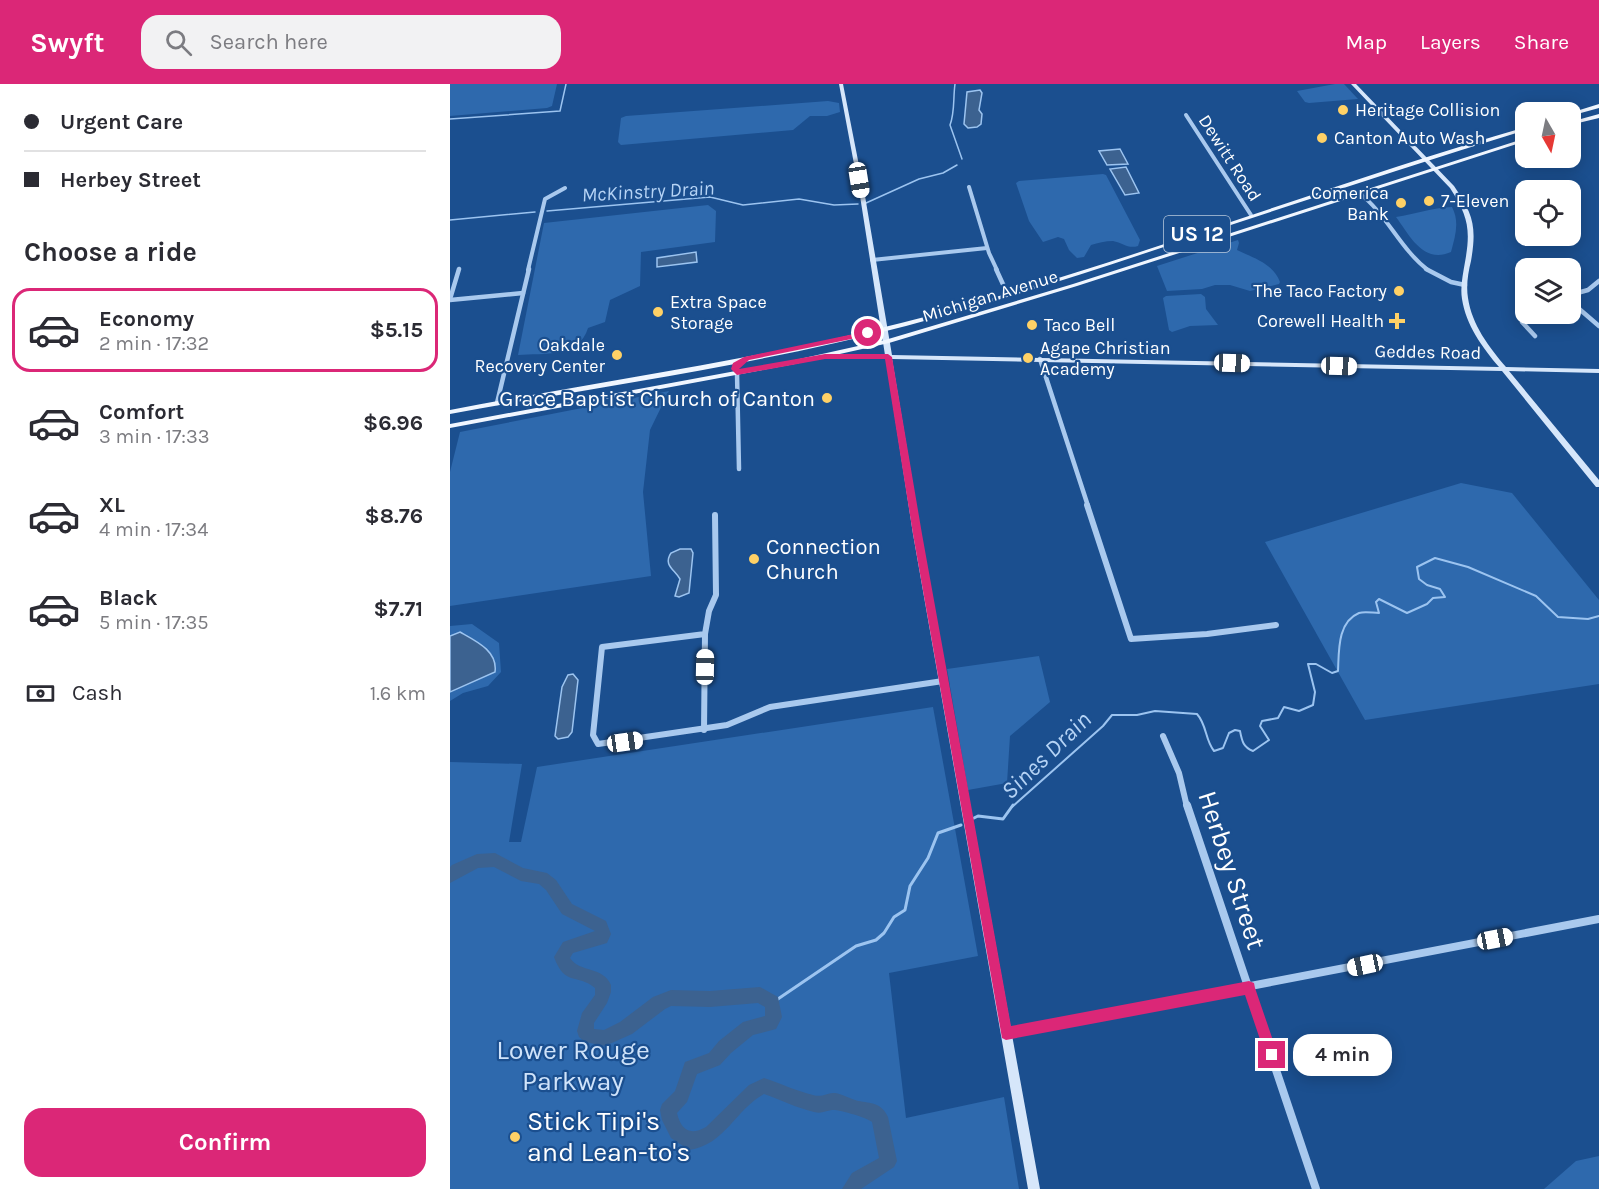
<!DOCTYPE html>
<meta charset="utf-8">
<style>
:root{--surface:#fff;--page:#f2f2f3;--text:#2b2b33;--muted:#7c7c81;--line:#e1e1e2;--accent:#db2777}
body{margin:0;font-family:Karla,sans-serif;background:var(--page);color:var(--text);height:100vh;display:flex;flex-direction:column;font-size:22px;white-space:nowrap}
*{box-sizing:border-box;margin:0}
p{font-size:20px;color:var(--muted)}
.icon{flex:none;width:33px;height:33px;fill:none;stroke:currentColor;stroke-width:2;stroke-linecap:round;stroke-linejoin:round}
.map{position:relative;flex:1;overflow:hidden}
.details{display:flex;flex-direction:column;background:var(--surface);width:450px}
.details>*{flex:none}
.hud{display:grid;align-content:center;height:132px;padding:0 24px;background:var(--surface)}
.needle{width:39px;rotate:171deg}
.buttons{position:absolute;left:1065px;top:18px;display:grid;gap:12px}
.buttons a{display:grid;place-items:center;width:66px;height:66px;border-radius:12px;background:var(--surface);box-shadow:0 3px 15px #0003;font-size:30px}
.end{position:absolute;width:27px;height:27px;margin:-14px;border:8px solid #db2777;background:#fff;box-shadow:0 0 0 3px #fff}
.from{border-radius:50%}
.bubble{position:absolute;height:42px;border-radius:18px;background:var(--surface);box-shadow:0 3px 15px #0003;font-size:20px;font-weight:700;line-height:42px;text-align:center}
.car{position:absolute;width:18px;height:36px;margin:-18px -9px;border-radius:8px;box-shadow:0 0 4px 2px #0007;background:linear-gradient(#fff 24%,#345 0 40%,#fff 0 76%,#345 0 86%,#fff 0)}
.hud b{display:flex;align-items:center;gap:21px;height:57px;font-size:22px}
.hud b+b{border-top:2px solid var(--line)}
.hud i{width:15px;height:15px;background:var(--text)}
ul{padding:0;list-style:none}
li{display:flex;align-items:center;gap:18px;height:84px;margin:0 12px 9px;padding:0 12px;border:3px solid transparent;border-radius:18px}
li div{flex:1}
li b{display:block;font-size:22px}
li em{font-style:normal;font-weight:700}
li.on{border-color:var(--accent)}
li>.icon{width:54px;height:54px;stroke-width:1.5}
h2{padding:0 24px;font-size:27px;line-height:72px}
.pay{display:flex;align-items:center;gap:15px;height:66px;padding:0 24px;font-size:22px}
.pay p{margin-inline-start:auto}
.button{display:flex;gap:12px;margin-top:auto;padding:12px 24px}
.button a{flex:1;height:69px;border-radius:18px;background:var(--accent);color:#fff;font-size:24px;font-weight:700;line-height:69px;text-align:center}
header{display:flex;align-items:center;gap:36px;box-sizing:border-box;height:84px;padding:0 30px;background:var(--accent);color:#fff}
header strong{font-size:28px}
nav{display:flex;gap:33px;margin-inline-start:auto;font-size:21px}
.search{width:420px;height:54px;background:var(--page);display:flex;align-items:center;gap:15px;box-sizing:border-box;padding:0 21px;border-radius:18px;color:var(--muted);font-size:22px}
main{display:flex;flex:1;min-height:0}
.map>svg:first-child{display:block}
.green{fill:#2e69ad}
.water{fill:#3c6290;stroke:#9cc4f0;stroke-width:1.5}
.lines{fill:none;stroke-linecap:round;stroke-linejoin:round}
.stream-far2{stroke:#9cc4f0;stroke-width:1.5}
.stream-far1{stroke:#9cc4f0;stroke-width:2}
.stream{stroke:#9cc4f0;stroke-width:3}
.river{fill:#3c6290;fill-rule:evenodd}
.street-far3{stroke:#a9c9ee;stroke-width:4}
.street-far2{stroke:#a9c9ee;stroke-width:4.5}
.street-far1{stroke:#a9c9ee;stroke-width:6}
.street{stroke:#a9c9ee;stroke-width:8}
.secondary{fill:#d6e6fa;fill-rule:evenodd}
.primary{fill:#f0f6ff;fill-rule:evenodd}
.route{fill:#db2777}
.poi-dot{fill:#ffd166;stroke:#1b4f8f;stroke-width:2}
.labels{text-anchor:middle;stroke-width:4.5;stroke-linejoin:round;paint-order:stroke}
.far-poi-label{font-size:18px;fill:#fff;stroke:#1b4f8f;text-anchor:start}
.far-street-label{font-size:18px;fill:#fff;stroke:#1b4f8f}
.far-water-label{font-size:20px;font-style:italic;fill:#b5d3f5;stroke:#1b4f8f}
.shield{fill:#1b4f8f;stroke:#bbcadd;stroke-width:1.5}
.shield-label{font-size:21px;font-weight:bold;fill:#fff}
.poi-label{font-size:22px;fill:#fff;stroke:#1b4f8f;text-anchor:end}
.water-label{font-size:24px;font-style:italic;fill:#b5d3f5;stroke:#1b4f8f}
.near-street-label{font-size:27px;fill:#fff;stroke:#1b4f8f}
.near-park-label{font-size:27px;fill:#cfe3fa;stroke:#1b4f8f}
.near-poi-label{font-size:27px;fill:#fff;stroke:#1b4f8f;text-anchor:start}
</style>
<header>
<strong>Swyft</strong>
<div class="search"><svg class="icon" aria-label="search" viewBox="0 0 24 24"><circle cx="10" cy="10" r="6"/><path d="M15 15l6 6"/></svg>Search here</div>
<nav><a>Map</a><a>Layers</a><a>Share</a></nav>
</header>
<main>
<section class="details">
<div class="hud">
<b><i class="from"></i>Urgent Care</b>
<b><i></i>Herbey Street</b>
</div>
<h2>Choose a ride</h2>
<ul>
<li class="on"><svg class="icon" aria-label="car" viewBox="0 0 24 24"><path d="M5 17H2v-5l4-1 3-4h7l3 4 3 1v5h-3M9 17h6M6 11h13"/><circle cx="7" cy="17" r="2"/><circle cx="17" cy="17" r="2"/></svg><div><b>Economy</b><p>2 min · 17:32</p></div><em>$5.15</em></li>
<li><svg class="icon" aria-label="car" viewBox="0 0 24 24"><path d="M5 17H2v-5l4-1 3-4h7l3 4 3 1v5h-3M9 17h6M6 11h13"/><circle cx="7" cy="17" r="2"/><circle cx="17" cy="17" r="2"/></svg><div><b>Comfort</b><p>3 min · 17:33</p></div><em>$6.96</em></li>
<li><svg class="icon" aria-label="car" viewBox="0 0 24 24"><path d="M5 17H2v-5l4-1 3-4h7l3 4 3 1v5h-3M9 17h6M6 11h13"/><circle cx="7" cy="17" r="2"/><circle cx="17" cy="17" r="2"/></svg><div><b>XL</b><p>4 min · 17:34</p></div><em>$8.76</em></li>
<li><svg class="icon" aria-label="car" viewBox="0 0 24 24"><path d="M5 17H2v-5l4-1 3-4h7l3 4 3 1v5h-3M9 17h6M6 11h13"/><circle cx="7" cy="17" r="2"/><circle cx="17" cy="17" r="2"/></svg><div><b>Black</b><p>5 min · 17:35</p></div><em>$7.71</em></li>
</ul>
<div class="pay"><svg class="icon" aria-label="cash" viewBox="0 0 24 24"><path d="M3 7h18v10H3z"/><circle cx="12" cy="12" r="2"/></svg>Cash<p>1.6 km</p></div>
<div class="button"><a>Confirm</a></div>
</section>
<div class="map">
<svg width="1149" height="1105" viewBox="0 0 1149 1105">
<rect width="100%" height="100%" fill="#1b4f8f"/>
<g class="green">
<path d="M0,0H107L102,22L97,24L0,32Z"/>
<path d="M885,0H894L908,15L859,19L855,18L847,7Z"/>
<path d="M378,17L389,19L390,28L377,32H360L343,46L171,61L168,58L171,34L176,32Z"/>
<path d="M653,90L656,91L690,156L688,162C678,165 673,159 663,157C655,157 648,159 641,161L634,173L627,174L619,166L614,155L608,153L593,158L579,137L566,99L569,97Z"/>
<path d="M258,121L266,127L265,158L191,168L190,202L160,216L155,238L138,244C129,274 93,269 68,271L94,139Z"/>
<path d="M1002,123C1010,138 1005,153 1001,168C973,180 960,152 946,133C966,130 981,124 1002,123Z"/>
<path d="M788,156L789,159L787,166C803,174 823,179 830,198L829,200L800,207L780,201H765L752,205L717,207L707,182Z"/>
<path d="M751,210L755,213L756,225L768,241L740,242L722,248L719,246L713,214L716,212Z"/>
<path d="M219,307L200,346L193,408L201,492L0,522V388L10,348Z"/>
<path d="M1011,399L1062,409L1149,516V600L915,636L815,458Z"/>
<path d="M22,540L49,559L51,588L38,602L13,609L0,617V608L45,588C48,567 26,557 10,548L0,552V542Z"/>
<path d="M589,572L600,618L560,652L557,699L518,706L497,585Z"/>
<path d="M483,623L528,872L439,889L456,1034L554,1013L569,1105H0V678L72,680L59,758H71L87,683Z"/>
<path d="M1149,1072V1105H1094L1126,1077Z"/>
</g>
<g class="water">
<path d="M530,6L532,9L529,26L532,30L531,40L527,43L518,44L514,40L517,8Z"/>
<path d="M670,65L678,80L657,81L649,67Z"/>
<path d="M676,83L689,109L675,111L660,85Z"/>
<path d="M246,168L247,178L207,183V174Z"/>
<path d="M230,465H241L243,469L239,509L229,513L225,512L230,495C224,485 213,481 221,469Z"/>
<path d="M10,548C26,557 48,567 45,588L0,608V552Z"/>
<path d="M123,590L128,596L122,648L118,653L108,655L105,652L112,603L118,591Z"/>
</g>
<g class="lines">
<g class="stream-far2">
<path d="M505,0C503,14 505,28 500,41L512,75"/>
<path d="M0,35L110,27L116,0"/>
<path d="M416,119L469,95L493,89L507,81"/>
<path d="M97,127L260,113L293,121L349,115L384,121L408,120"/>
<path d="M0,136L85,128"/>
</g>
<path class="stream-far1" d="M562,723L653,642L662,631H687L705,627L747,630C757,641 755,656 764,667L773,664L779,649L785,646L790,647C792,657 793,663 803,667L819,656L810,642L812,637L828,634L834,623L849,627L863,621L865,608L858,580H866L882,589L888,587C889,568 887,538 909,529C915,527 923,529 929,529L926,518L929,515L957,529L977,520L983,514L995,513L990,505L977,501L969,495L967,483L985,474L1018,483L1086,512L1108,533L1138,535L1149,532"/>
<g class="stream">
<path d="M524,734L528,732L553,735L563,721"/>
<path d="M322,919L406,862L426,856L434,849L444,833L455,826L460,802L478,774L488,749L511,741"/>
</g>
<path class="river" d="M45,769L73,784L97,789L106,796L122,820L156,837L161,850L157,859L123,869L120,874C130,889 153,882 161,901V908L157,919L144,939V945L154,946L170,938L203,913L221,906L260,907L310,903L328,913L332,933L326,945L303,951L281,969L270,981L247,990L237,1018L227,1029C231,1046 240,1052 256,1043L299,1001L314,994C330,999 346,1007 363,1011C373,1014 377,1008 385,1009C393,1010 400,1015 408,1017C421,1019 432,1019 438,1033L447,1077L444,1083L411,1105H392L402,1089L429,1074L422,1038C418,1034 388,1025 382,1026C375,1027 372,1030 364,1028C347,1024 331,1016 314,1010C285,1026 275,1061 239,1066L221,1054L212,1036L210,1026L212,1020L225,1007L235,978L259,969L269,957L293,938L315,932V923L308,919L260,923L221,922L215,925L182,950L155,962L135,958L129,953L127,947L132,929L145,911V904C127,889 115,903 104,873L113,858L145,847L112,830L96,806L89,800L71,797L44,783L28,784L0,799V783L2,781L27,770Z"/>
<g class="street-far3">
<path d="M736,31L801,131"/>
<path d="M519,103L539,169L547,186"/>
<path d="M909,109C937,130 950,165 978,186"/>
<path d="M422,176L537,164"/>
<path d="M78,186L95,115L115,104"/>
</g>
<g class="street-far2">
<path d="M546,185L557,209"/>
<path d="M976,185L1001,198L1015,201"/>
<path d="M1120,211L1138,206L1149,197"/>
<path d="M0,215L9,185"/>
<path d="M0,216L73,209"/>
<path d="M1120,217L1149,242"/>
<path d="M1076,223L1071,228L1072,238L1085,252"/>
<path d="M590,275L638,422"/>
<path d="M287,289L289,385"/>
<path d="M47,319L79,185"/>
</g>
<g class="street-far1">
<path d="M637,421L681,555L757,550L826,541"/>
<path d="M265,431L266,511L259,527L255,550L152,563L143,651L148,660L277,641L320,623L493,597"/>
<path d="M254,646L255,550"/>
<path d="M713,652L729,689L737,723"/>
</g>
<g class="street">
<path d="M737,721L866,1105"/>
<path d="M556,949L1149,835"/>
</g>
<path class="secondary" d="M389,0H393L415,112L442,271L1049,283C1032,263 1016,241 1012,215C1010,203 1013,190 1015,178C1021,145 1018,132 1000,104L901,0H906L1004,102C1023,130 1027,142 1021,177C1018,189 1016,202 1018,214C1022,241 1039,263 1056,283L1149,285V289L1059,287L1149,396V403H1146L1052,287L442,275L471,450L590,1105H578L463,450L436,275L375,274L372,272L375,270L435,271L410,112Z"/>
<g class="primary">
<path d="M1149,20V24L1120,32V29Z"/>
<path d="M1149,30V34L1120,41V38Z"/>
<path d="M1076,43V46C961,81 848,119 735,156C642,187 550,217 456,242C306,281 152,302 0,330V326C150,297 302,277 451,239C662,185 866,104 1076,43Z"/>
<path d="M1076,54V57L627,202L439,259L345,280L0,344V340L345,276L435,256L623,200Z"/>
</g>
</g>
<path class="route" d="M418,247L421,251L299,276L289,285L375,270H438L442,273L472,450L561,942L799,897L804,899L805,904L828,971L826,976L822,978L817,976L795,911L556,956L552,954L463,450L435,275H375L287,291L281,285L283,279L294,273Z"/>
<g class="poi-dot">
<circle cx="893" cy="26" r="6"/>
<circle cx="872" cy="54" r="6"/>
<circle cx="979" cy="117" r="6"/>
<circle cx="951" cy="119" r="6"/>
<circle cx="949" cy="207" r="6"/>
<circle cx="208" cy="228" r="6"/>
<path d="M944 228h6v6h6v6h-6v6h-6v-6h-6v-6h6z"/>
<circle cx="582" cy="241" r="6"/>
<circle cx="167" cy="271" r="6"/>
<circle cx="578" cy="274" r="6"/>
<circle cx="377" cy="314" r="6"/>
<circle cx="304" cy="475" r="6"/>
<circle cx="65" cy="1053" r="6"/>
</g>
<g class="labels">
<g class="far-poi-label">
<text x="905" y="32">Heritage Collision</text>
<text x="884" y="60">Canton Auto Wash</text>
<text x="939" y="115" text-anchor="end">Comerica<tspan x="939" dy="21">Bank</tspan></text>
<text x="991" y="123">7-Eleven</text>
<text x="937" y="213" text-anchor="end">The Taco Factory</text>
<text x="220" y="224">Extra Space<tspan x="220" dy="21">Storage</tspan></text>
<text x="934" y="243" text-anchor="end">Corewell Health</text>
<text x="594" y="247">Taco Bell</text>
<text x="155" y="267" text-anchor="end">Oakdale<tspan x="155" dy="21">Recovery Center</tspan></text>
<text x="590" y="270">Agape Christian<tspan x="590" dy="21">Academy</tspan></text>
</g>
<g class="far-street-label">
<text transform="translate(780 74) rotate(57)" y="6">Dewitt Road</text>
<text transform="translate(540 212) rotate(-17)" y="6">Michigan Avenue</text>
<text transform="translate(978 268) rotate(1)" y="6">Geddes Road</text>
</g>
<g class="far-water-label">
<text transform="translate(198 107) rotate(-3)" y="7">McKinstry Drain</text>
</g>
<rect class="shield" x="714" y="132" width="66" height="36" rx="4.5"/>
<g class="shield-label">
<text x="747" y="157">US 12</text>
</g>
<g class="poi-label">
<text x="365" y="322">Grace Baptist Church of Canton</text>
<text x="316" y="470" text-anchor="start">Connection<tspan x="316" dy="25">Church</tspan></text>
</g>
<g class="water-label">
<text transform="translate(596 671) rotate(-44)" y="8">Sines Drain</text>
</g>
<g class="near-street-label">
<text transform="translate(782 786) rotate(72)" y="9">Herbey Street</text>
</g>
<g class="near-park-label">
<text x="123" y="975">Lower Rouge<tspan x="123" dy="31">Parkway</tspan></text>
</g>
<g class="near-poi-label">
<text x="77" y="1046">Stick Tipi's<tspan x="77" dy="31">and Lean-to's</tspan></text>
</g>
</g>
</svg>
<div class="buttons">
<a><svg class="needle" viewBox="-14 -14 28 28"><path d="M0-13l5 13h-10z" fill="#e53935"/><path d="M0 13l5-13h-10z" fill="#7c7c81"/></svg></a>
<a><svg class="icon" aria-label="locate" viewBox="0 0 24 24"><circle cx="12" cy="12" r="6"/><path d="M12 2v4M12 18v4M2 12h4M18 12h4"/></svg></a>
<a><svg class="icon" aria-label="layers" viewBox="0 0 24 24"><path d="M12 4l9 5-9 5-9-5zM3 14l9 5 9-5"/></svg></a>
</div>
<i class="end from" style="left:418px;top:249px"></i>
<i class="end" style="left:822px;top:971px"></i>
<div class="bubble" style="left:843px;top:950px;width:99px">4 min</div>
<i class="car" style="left:409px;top:96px;rotate:171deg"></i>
<i class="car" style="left:782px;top:279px;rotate:92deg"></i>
<i class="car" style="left:889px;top:282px;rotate:92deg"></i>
<i class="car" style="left:255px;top:583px;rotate:1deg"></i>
<i class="car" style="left:175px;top:658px;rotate:82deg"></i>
<i class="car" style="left:1045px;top:855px;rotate:79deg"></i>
<i class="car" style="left:915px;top:881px;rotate:258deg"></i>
</div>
</main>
